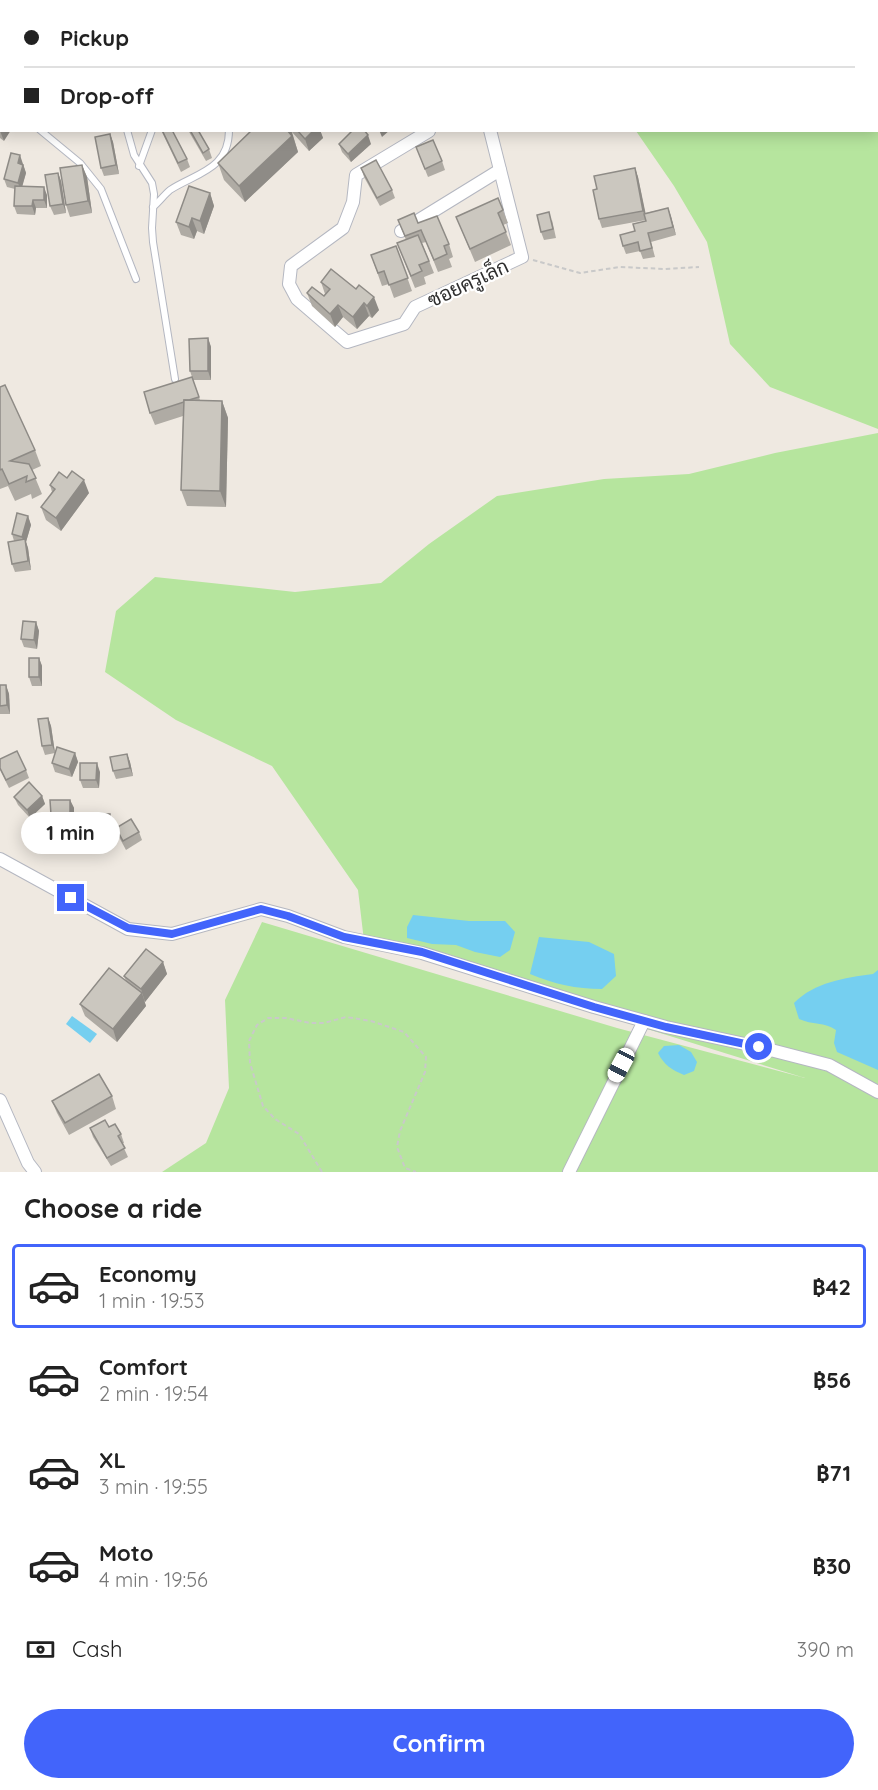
<!DOCTYPE html>
<meta charset="utf-8">
<style>
:root{--surface:#fff;--page:#f6f6f6;--text:#222;--muted:#767676;--line:#e0e0e0;--accent:#4264fb}
body{margin:0;font-family:Quicksand,Sarabun,sans-serif;background:var(--page);color:var(--text);height:100vh;display:flex;flex-direction:column;font-size:22px;white-space:nowrap}
*{box-sizing:border-box;margin:0}
p{font-size:20px;color:var(--muted)}
.icon{flex:none;width:33px;height:33px;fill:none;stroke:currentColor;stroke-width:2;stroke-linecap:round;stroke-linejoin:round}
.map{position:relative;height:1172px;overflow:hidden}
.panel{display:flex;flex-direction:column;background:var(--surface);flex:1}
.panel>*{flex:none}
.hud{position:absolute;left:0px;top:0px;width:879px;height:132px;box-shadow:0 3px 15px #0003;display:grid;align-content:center;height:132px;padding:0 24px;background:var(--surface)}
.end{position:absolute;width:27px;height:27px;margin:-14px;border:8px solid #4264fb;background:#fff;box-shadow:0 0 0 3px #fff}
.from{border-radius:50%}
.bubble{position:absolute;height:42px;border-radius:21px;background:var(--surface);box-shadow:0 3px 15px #0003;font-size:20px;font-weight:700;line-height:42px;text-align:center}
.car{position:absolute;width:18px;height:36px;margin:-18px -9px;border-radius:8px;box-shadow:0 0 4px 2px #0007;background:linear-gradient(#fff 24%,#345 0 40%,#fff 0 76%,#345 0 86%,#fff 0)}
.hud b{display:flex;align-items:center;gap:21px;height:57px;font-size:22px}
.hud b+b{border-top:2px solid var(--line)}
.hud i{width:15px;height:15px;background:var(--text)}
ul{padding:0;list-style:none}
li{display:flex;align-items:center;gap:18px;height:84px;margin:0 12px 9px;padding:0 12px;border:3px solid transparent;border-radius:6px}
li div{flex:1}
li b{display:block;font-size:22px}
li em{font-style:normal;font-weight:700}
li.current{border-color:var(--accent)}
li>.icon{width:54px;height:54px;stroke-width:1.5}
h2{padding:0 24px;font-size:27px;line-height:72px}
.pay{display:flex;align-items:center;gap:15px;height:66px;padding:0 24px;font-size:22px}
.pay p{margin-inline-start:auto}
.button{display:flex;gap:12px;margin-top:auto;padding:12px 24px}
.button a{flex:1;height:69px;border-radius:36px;background:var(--accent);color:#fff;font-size:24px;font-weight:700;line-height:69px;text-align:center}
.map>svg:first-child{display:block}
.green{fill:#b6e59e}
.water{fill:#75cff0}
.lines{fill:none;stroke-linecap:round;stroke-linejoin:round}
.service-casing{stroke:#b4b7c1;stroke-width:8}
.minor-casing{stroke:#b4b7c1;stroke-width:14}
.secondary-casing{stroke:#b4b7c1;stroke-width:19}
.path{stroke:#c9c9c9;stroke-width:2;stroke-dasharray:4.5 3;stroke-linecap:butt}
.service{stroke:#fff;stroke-width:6}
.minor{stroke:#fff;stroke-width:12}
.secondary{stroke:#fff;stroke-width:16}
.wall{fill:#afaba4}
.shaded-wall{fill:#8e8b86}
.building{fill:#cbc7bf;stroke:#8e8b86;stroke-width:1.5}
.route{stroke:#4264fb;stroke-width:8}
.labels{text-anchor:middle;stroke-width:4.5;stroke-linejoin:round;paint-order:stroke}
.street-label{font-size:20px;fill:#2e2e2e;stroke:#fff}
</style>
<div class="map">
<svg width="878" height="1172" viewBox="0 0 878 1172">
<rect width="100%" height="100%" fill="#efe9e1"/>
<g class="green">
<path d="M878,71V429L770,387L730,344L707,242L674,186L636,131L878,130Z"/>
<path d="M878,433V1172H162L206,1143L229,1088L225,1000L262,922L617,1028L805,1078L364,941L358,890L272,766L176,720L105,672L116,611L155,577L295,592L381,583L429,544L497,496L604,479L689,474L775,453Z"/>
</g>
<g class="water">
<path d="M413,915L469,921H505L515,932L510,950L500,957L475,952L456,945L432,944L407,938V927Z"/>
<path d="M539,937L589,942L614,954L616,976L602,989C576,989 554,984 530,974Z"/>
<path d="M878,970V1070L837,1052L834,1043L836,1030C825,1022 812,1025 799,1019L794,1003C815,982 844,978 873,974Z"/>
<path d="M72,1016L97,1034L90,1043L66,1024Z"/>
<path d="M679,1045L691,1052L697,1062L694,1071L684,1075C672,1070 664,1065 658,1053L664,1046Z"/>
</g>
<g class="lines">
<defs>
<g id="service">
<path d="M141,0L142,2"/>
<path d="M811,0V2"/>
<path d="M40,130L80,163L101,189L136,279"/>
<path d="M127,130L134,155L152,183L154,194L152,228L153,242L175,379"/>
<path d="M139,166L152,130"/>
<path d="M153,207C159,202 164,195 170,190C196,173 229,170 229,130"/>
</g>
<g id="minor">
<path d="M462,0V2"/>
<path d="M429,131L356,175L353,202L343,228L291,266L289,284L297,299L347,342L404,324L415,307L522,257L490,130"/>
<path d="M401,231L500,170"/>
<path d="M0,859L128,929L172,934L261,909L288,916L344,937L422,953L594,1007L666,1027L759,1047L829,1065L878,1092"/>
<path d="M0,1100L28,1163L35,1172"/>
<path d="M569,1172L644,1021"/>
</g>
<g id="secondary">
<path d="M33,2L35,0"/>
<path d="M56,2L57,0"/>
<path d="M0,33L2,32"/>
<path d="M0,54L2,52"/>
</g>
</defs>
<use href="#service" class="service-casing"/>
<use href="#minor" class="minor-casing"/>
<use href="#secondary" class="secondary-casing"/>
<g class="path">
<path d="M533,260L580,273L620,267L665,269L699,267"/>
<path d="M322,1172L299,1134L275,1119L263,1106L250,1063L249,1041L257,1025L268,1018H286L310,1023H324L346,1017L371,1021L404,1032L426,1057L425,1072L400,1131L397,1147L405,1168L416,1172"/>
</g>
<use href="#service" class="service"/>
<use href="#minor" class="minor"/>
<use href="#secondary" class="secondary"/>
</g>
<g class="wall">
<path d="M238,0H373L371,2H239Z"/>
<path d="M428,0H446V2H429Z"/>
<rect x="518" y="0" width="47" height="2"/>
<path d="M816,0H842V2H817Z"/>
<path d="M0,100L4,141L0,138Z"/>
<path d="M161,130H172L187,159L190,167L181,172Z"/>
<path d="M188,130H198L209,149L212,158L206,161Z"/>
<path d="M252,130H320L323,138L309,151L292,132L298,152L245,202L224,180L218,163Z"/>
<path d="M110,134L113,142L119,174L104,176L101,168Z"/>
<path d="M339,144H371L351,162L342,152Z"/>
<path d="M416,147L442,161L445,170L428,177Z"/>
<path d="M23,164L26,173L22,186L47,195V208H36L35,215L17,214L14,206L15,189L7,187L4,179Z"/>
<path d="M82,165L87,177L92,213L70,217L66,205Z"/>
<path d="M361,168L392,190L395,198L380,206L364,177Z"/>
<path d="M635,168L638,177L645,213L668,208L676,235L651,242L655,257L643,259L640,251L626,254L623,246L635,231L646,221V220L602,228L599,219L597,189Z"/>
<path d="M58,173L61,181L66,213L54,215L50,206Z"/>
<path d="M210,193L214,206L204,234L197,231L194,239L181,235L176,222Z"/>
<path d="M503,210L508,223L503,225L511,245L475,262L456,217Z"/>
<path d="M398,220L418,223L449,244L453,257L449,259L452,267L438,272L426,242L422,243L434,273L424,277L426,284L415,288L397,243L406,240Z"/>
<path d="M552,220L556,238L544,240L541,232Z"/>
<path d="M396,246L412,291L394,298L389,284L382,286L371,255Z"/>
<path d="M321,282L379,310L372,318L369,316L357,329L343,317L335,327L312,306L307,293L324,296L325,294Z"/>
<path d="M208,338L211,347V380H193L200,400L222,401L228,418L226,507L187,506L181,490L183,416L155,425L150,413L192,377L190,371Z"/>
<path d="M0,387L35,450L41,466L32,470L42,494L32,499L31,494L15,501L8,486L0,489Z"/>
<path d="M50,485L89,493L61,531L46,520L41,507L52,492Z"/>
<path d="M28,516L31,525L26,542L28,548L31,570L15,572L12,564L14,541L12,534Z"/>
<path d="M36,622L39,631L37,649L24,647L21,639Z"/>
<path d="M39,658L42,666V686H32L29,677Z"/>
<path d="M0,685H6L9,694L10,714H0Z"/>
<path d="M48,718L51,726L55,753H75L78,762L72,777L55,772L52,763L55,753L45,755L42,746Z"/>
<path d="M127,754L130,762L133,776L116,779L113,771Z"/>
<path d="M0,759L26,770L29,778L9,788L0,770Z"/>
<path d="M100,772L99,788H83L80,780Z"/>
<path d="M42,796L45,804L30,818L18,805L14,797Z"/>
<path d="M70,800L74,808V823H54L51,815Z"/>
<path d="M113,823L112,834L92,833L89,824Z"/>
<path d="M116,828L139,832L142,840L126,850L119,837Z"/>
<path d="M163,962L167,974L145,1002L144,1001L146,1006L117,1042L85,1016L80,1004L126,981L124,976Z"/>
<path d="M112,1096L116,1109L69,1135L57,1113L52,1101Z"/>
<path d="M109,1127L121,1134L124,1143L122,1144L128,1157L111,1166L93,1137L90,1128Z"/>
</g>
<g class="shaded-wall">
<path d="M406,0H418L417,2H405Z"/>
<path d="M2,125V130H11L4,141L0,131V127Z"/>
<path d="M284,130H291L298,152L245,202L239,186Z"/>
<path d="M314,130H320L323,138L309,151L305,139Z"/>
<path d="M379,130H390L382,137Z"/>
<path d="M110,134L113,142L119,174L116,165Z"/>
<path d="M368,135L371,144L351,162L348,154Z"/>
<path d="M20,155L26,173L21,191L18,183V163Z"/>
<path d="M82,165L87,177L92,213L88,201Z"/>
<path d="M635,168L638,177L647,220L643,211Z"/>
<path d="M58,173L61,181L66,213L63,204Z"/>
<path d="M44,187L47,195V208L44,200Z"/>
<path d="M210,193L214,206L204,234L200,221Z"/>
<path d="M33,200L36,208L35,215L32,206Z"/>
<path d="M668,208L671,216L676,235L673,227Z"/>
<path d="M192,218L197,231L194,239L189,227Z"/>
<path d="M374,297L379,310L372,318L367,306Z"/>
<path d="M364,303L369,316L357,329L353,317Z"/>
<path d="M338,305L343,317L335,327L330,314Z"/>
<path d="M208,338L211,347V380L208,371Z"/>
<path d="M222,401L228,418L226,507L220,491Z"/>
<path d="M84,480L89,493L61,531L56,518Z"/>
<path d="M28,516L31,525L26,542L28,548L31,570L22,537Z"/>
<path d="M36,622L39,631L37,649L34,640Z"/>
<path d="M39,658L42,666V686L39,677Z"/>
<path d="M6,685L9,694L10,714L7,705Z"/>
<path d="M48,718L51,726L55,753L52,745Z"/>
<path d="M75,753L78,762L72,777L69,769Z"/>
<path d="M127,754L130,762L133,776L130,768Z"/>
<path d="M97,763L100,772L99,788L96,780Z"/>
<path d="M42,796L45,804L30,818L27,810Z"/>
<path d="M70,800L74,808V823L70,815Z"/>
<path d="M110,814L113,823L112,834L109,826Z"/>
<path d="M163,962L167,974L145,1002L141,989Z"/>
<path d="M142,993L146,1006L117,1042L113,1029Z"/>
</g>
<g class="building">
<path d="M59,0H87L88,2H57Z"/>
<path d="M250,0H335L332,2H252Z"/>
<path d="M391,0H406L405,2H392Z"/>
<path d="M469,0H508V1L469,2Z"/>
<rect x="529" y="0" width="34" height="2"/>
<path d="M0,100L2,101V125L0,127Z"/>
<path d="M162,130H172L187,159L178,163Z"/>
<path d="M190,130H198L209,149L203,153Z"/>
<path d="M252,130H287L292,136L239,186L218,163Z"/>
<path d="M297,130H314L305,139Z"/>
<path d="M353,130H364L368,135L348,154L339,144Z"/>
<path d="M110,134L116,165L101,168L95,137Z"/>
<path d="M433,140L442,161L425,169L416,147Z"/>
<path d="M11,153L20,155L18,163L23,165L18,183L4,179Z"/>
<path d="M376,160L392,190L377,198L361,168Z"/>
<path d="M82,165L88,201L66,205L60,168Z"/>
<path d="M635,168L643,211L599,219L593,190L597,189L594,176Z"/>
<path d="M58,173L63,204L50,206L45,175Z"/>
<path d="M15,186L44,187V200H33L32,206H14Z"/>
<path d="M189,186L210,193L200,221L192,218L189,227L176,222Z"/>
<path d="M498,198L503,210L498,213L506,232L470,249L456,217Z"/>
<path d="M668,208L673,227L648,233L652,248L640,251L638,242L623,246L620,235L635,231L633,224L646,221L644,214Z"/>
<path d="M549,212L553,229L541,232L537,215Z"/>
<path d="M414,213L418,223L437,216L449,244L444,246L447,254L434,260L421,230L405,236L398,220Z"/>
<path d="M418,235L429,261L419,265L422,271L411,276L397,243Z"/>
<path d="M396,246L408,278L389,285L384,271L378,273L371,255Z"/>
<path d="M331,269L356,289L359,285L374,297L367,306L364,303L353,317L338,305L330,314L307,293L312,287L324,296L330,289L321,282Z"/>
<path d="M208,338V371H190L189,339Z"/>
<path d="M192,377L199,397L189,400H184V402L150,413L144,392Z"/>
<path d="M5,385L35,450L10,461L29,464L36,478L26,482L27,476L9,484L2,469L0,470V387Z"/>
<path d="M184,400L222,401L220,491L181,490Z"/>
<path d="M72,471L84,480L56,518L41,507L55,489L50,485L59,472L67,478Z"/>
<path d="M17,513L28,516L22,537L12,534Z"/>
<path d="M25,539L28,561L12,564L8,542Z"/>
<path d="M23,621L36,622L34,640L21,639Z"/>
<rect x="29" y="658" width="10" height="19"/>
<path d="M0,685H6L7,705L0,706Z"/>
<path d="M48,718L52,745L42,746L38,719Z"/>
<path d="M57,747L75,753L69,769L52,763Z"/>
<path d="M17,751L26,770L6,780L0,768V759Z"/>
<path d="M127,754L130,768L113,771L110,757Z"/>
<path d="M80,763H97L96,780H80Z"/>
<path d="M29,782L42,796L27,810L14,797Z"/>
<path d="M50,800H70V815H51Z"/>
<path d="M90,813L110,814L109,826L89,824Z"/>
<path d="M131,819L139,832L123,841L116,828Z"/>
<path d="M146,949L163,962L141,989L124,976Z"/>
<path d="M109,968L142,993L113,1029L80,1004Z"/>
<path d="M99,1074L112,1096L65,1123L52,1101Z"/>
<path d="M105,1120L109,1127L115,1124L121,1134L118,1136L125,1148L107,1158L90,1128Z"/>
</g>
<g class="lines">
<path class="route" d="M71,898L128,928L172,934L261,909L288,916L344,937L422,952L594,1007L666,1027L759,1047"/>
</g>
<g class="labels">
<g class="street-label">
<text transform="translate(468 283) rotate(-25)" y="7">ซอยครูเล็ก</text>
</g>
</g>
</svg>
<i class="end from" style="left:759px;top:1047px"></i>
<i class="end" style="left:71px;top:898px"></i>
<div class="bubble" style="left:21px;top:812px;width:99px">1 min</div>
<i class="car" style="left:621px;top:1065px;rotate:208deg"></i>
<div class="hud">
<b><i class="from"></i>Pickup</b>
<b><i></i>Drop-off</b>
</div>
</div>
<section class="panel">
<h2>Choose a ride</h2>
<ul>
<li class="current"><svg class="icon" aria-label="car" viewBox="0 0 24 24"><path d="M5 17H2v-5l4-1 3-4h7l3 4 3 1v5h-3M9 17h6M6 11h13"/><circle cx="7" cy="17" r="2"/><circle cx="17" cy="17" r="2"/></svg><div><b>Economy</b><p>1 min · 19:53</p></div><em>฿42</em></li>
<li><svg class="icon" aria-label="car" viewBox="0 0 24 24"><path d="M5 17H2v-5l4-1 3-4h7l3 4 3 1v5h-3M9 17h6M6 11h13"/><circle cx="7" cy="17" r="2"/><circle cx="17" cy="17" r="2"/></svg><div><b>Comfort</b><p>2 min · 19:54</p></div><em>฿56</em></li>
<li><svg class="icon" aria-label="car" viewBox="0 0 24 24"><path d="M5 17H2v-5l4-1 3-4h7l3 4 3 1v5h-3M9 17h6M6 11h13"/><circle cx="7" cy="17" r="2"/><circle cx="17" cy="17" r="2"/></svg><div><b>XL</b><p>3 min · 19:55</p></div><em>฿71</em></li>
<li><svg class="icon" aria-label="car" viewBox="0 0 24 24"><path d="M5 17H2v-5l4-1 3-4h7l3 4 3 1v5h-3M9 17h6M6 11h13"/><circle cx="7" cy="17" r="2"/><circle cx="17" cy="17" r="2"/></svg><div><b>Moto</b><p>4 min · 19:56</p></div><em>฿30</em></li>
</ul>
<div class="pay"><svg class="icon" aria-label="cash" viewBox="0 0 24 24"><path d="M3 7h18v10H3z"/><circle cx="12" cy="12" r="2"/></svg>Cash<p>390 m</p></div>
<div class="button"><a>Confirm</a></div>
</section>
